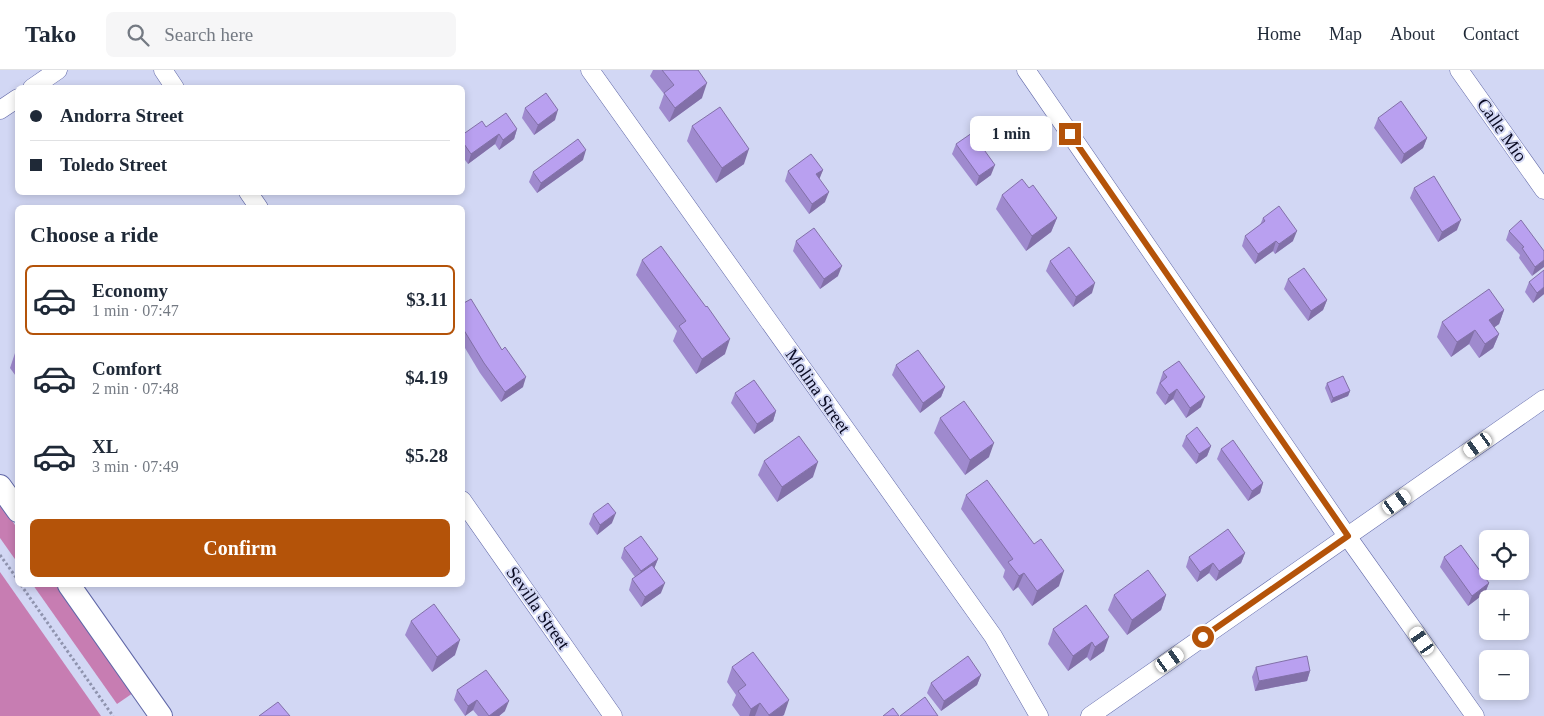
<!DOCTYPE html>
<meta charset="utf-8">
<style>
:root{--surface:#fff;--page:#f6f6f7;--text:#1f2937;--muted:#747a83;--line:#e0e1e3;--accent:#b45309}
body{margin:0;font-family:Georgia,serif;background:var(--page);color:var(--text);height:100vh;display:flex;flex-direction:column;font-size:19px;white-space:nowrap}
*{box-sizing:border-box;margin:0}
p{font-size:16px;color:var(--muted)}
.icon{flex:none;width:28px;height:28px;fill:none;stroke:currentColor;stroke-width:2;stroke-linecap:round;stroke-linejoin:round}
.map{position:relative;flex:1;overflow:hidden}
.side{position:absolute;left:15px;top:135px;width:450px;height:382px;display:flex;flex-direction:column;background:var(--surface);border-radius:8px;box-shadow:0 2px 8px #0003}
.side>*{flex:none}
.banner{position:absolute;left:15px;top:15px;width:450px;height:110px;border-radius:8px;box-shadow:0 2px 8px #0003;display:grid;align-content:center;height:110px;padding:0 15px;background:var(--surface)}
.fabs{position:absolute;left:1479px;top:460px;display:grid;gap:10px}
.fabs a{display:grid;place-items:center;width:50px;height:50px;border-radius:8px;background:var(--surface);box-shadow:0 2px 8px #0003;font-size:25px}
.end{position:absolute;width:22px;height:22px;margin:-11px;border:6px solid #b45309;background:#fff;box-shadow:0 0 0 2px #fff}
.from{border-radius:50%}
.bubble{position:absolute;height:35px;border-radius:8px;background:var(--surface);box-shadow:0 2px 8px #0003;font-size:16px;font-weight:700;line-height:35px;text-align:center}
.car{position:absolute;width:15px;height:30px;margin:-15px -8px;border-radius:6px;box-shadow:0 0 4px 1px #0007;background:linear-gradient(#fff 24%,#345 0 40%,#fff 0 76%,#345 0 86%,#fff 0)}
.banner b{display:flex;align-items:center;gap:18px;height:48px;font-size:19px}
.banner b+b{border-top:1px solid var(--line)}
.banner i{width:12px;height:12px;background:var(--text)}
ul{padding:0;list-style:none}
li{display:flex;align-items:center;gap:15px;height:70px;margin:0 10px 8px;padding:0 5px;border:2px solid transparent;border-radius:8px}
li div{flex:1}
li b{display:block;font-size:19px}
li em{font-style:normal;font-weight:700}
li.selected{border-color:var(--accent)}
li>.icon{width:45px;height:45px;stroke-width:1.5}
h2{padding:0 15px;font-size:22px;line-height:60px}
.action{display:flex;gap:10px;margin-top:auto;padding:10px 15px}
.action a{flex:1;height:58px;border-radius:8px;background:var(--accent);color:#fff;font-size:20px;font-weight:700;line-height:58px;text-align:center}
header{display:flex;align-items:center;gap:30px;box-sizing:border-box;height:70px;padding:0 25px;background:var(--surface);border-bottom:1px solid var(--line)}
header strong{font-size:24px}
nav{display:flex;gap:28px;margin-inline-start:auto;font-size:18px}
.search{width:350px;height:45px;background:var(--page);display:flex;align-items:center;gap:12px;box-sizing:border-box;padding:0 18px;border-radius:8px;color:var(--muted);font-size:19px}
.map>svg:first-child{display:block}
.forest{fill:#c77db2}
.lines{fill:none;stroke-linecap:round;stroke-linejoin:round}
.minor-casing{stroke:#6168a8;stroke-width:19}
.major-casing{stroke:#6168a8;stroke-width:24}
.path{stroke:#8f93ae;stroke-width:3;stroke-dasharray:2.5 2.5;stroke-linecap:butt}
.minor{stroke:#fff;stroke-width:18}
.major{stroke:#fff;stroke-width:22}
.wall{fill:#9f8ace}
.shaded-wall{fill:#8270a8}
.building{fill:#b9a0f0;stroke:#8270a8}
.route{stroke:#b45309;stroke-width:6}
.labels{text-anchor:middle;stroke-width:4;stroke-linejoin:round;paint-order:stroke}
.street-label{font-size:18px;fill:#0a0b23;stroke:#d2d7f4}
</style>
<header>
<strong>Tako</strong>
<div class="search"><svg class="icon" aria-label="search" viewBox="0 0 24 24"><circle cx="10" cy="10" r="6"/><path d="M15 15l6 6"/></svg>Search here</div>
<nav><a>Home</a><a>Map</a><a>About</a><a>Contact</a></nav>
</header>
<div class="map">
<svg width="1544" height="646" viewBox="0 0 1544 646">
<rect width="100%" height="100%" fill="#d2d7f4"/>
<g class="forest">
<path d="M0,433L17,458V492L0,468Z"/>
<path d="M0,502L101,646H0Z"/>
<path d="M33,515H58L133,623L117,634Z"/>
</g>
<g class="lines">
<defs>
<g id="minor">
<path d="M163,0L175,18"/>
<path d="M590,0L993,566L1039,646"/>
<path d="M1026,0L1347,466L1475,646"/>
<path d="M1459,0L1544,120"/>
<path d="M32,18L58,0"/>
<path d="M0,40L18,28"/>
<path d="M248,122L259,138"/>
<path d="M462,430L613,646"/>
<path d="M1090,646L1544,329"/>
</g>
<g id="major">
<path d="M0,416L18,441"/>
<path d="M69,515L161,646"/>
</g>
</defs>
<use href="#minor" class="minor-casing"/>
<use href="#major" class="major-casing"/>
<g class="path">
<path d="M0,485L18,510"/>
<path d="M21,515L113,646"/>
</g>
<use href="#minor" class="minor"/>
<use href="#major" class="major"/>
</g>
<g class="wall">
<path d="M653,0H698L702,28L669,52L659,38L664,24L650,6Z"/>
<path d="M525,38L555,50L534,65L522,48Z"/>
<path d="M1378,48L1427,68L1423,78L1401,94L1374,58Z"/>
<path d="M692,56L744,94L716,113L687,71Z"/>
<path d="M486,57L517,59L514,69L499,80L495,74L468,94L462,86V65Z"/>
<path d="M956,74L991,105L976,116L952,84Z"/>
<path d="M583,90L537,123L529,112L533,102Z"/>
<path d="M823,100L819,108L825,132L809,144L785,111L788,101Z"/>
<path d="M1029,118L1057,148L1051,162L1026,181L996,139L1002,125Z"/>
<path d="M1414,118L1457,160L1438,172L1410,128Z"/>
<path d="M1263,148L1293,171L1275,184L1273,181L1255,194L1242,176L1245,166L1260,155Z"/>
<path d="M1509,161L1544,181L1532,206L1519,188L1520,185L1506,170Z"/>
<path d="M796,171L838,206L820,219L793,181Z"/>
<path d="M642,190L725,284L696,304L673,271L677,261L636,205Z"/>
<path d="M1050,191L1092,223L1073,237L1046,201Z"/>
<path d="M1288,209L1327,230L1323,240L1308,251L1284,219Z"/>
<path d="M1529,212L1544,224L1533,233L1525,222Z"/>
<path d="M462,234L523,317L501,332L480,303L462,273Z"/>
<path d="M1504,240L1499,254L1494,257L1499,264L1493,278L1479,288L1469,274L1451,287L1437,267L1442,252Z"/>
<path d="M18,281V309L10,298L15,283Z"/>
<path d="M896,295L945,317L941,327L920,343L892,305Z"/>
<path d="M1163,302L1201,337L1186,348L1173,329L1165,335L1156,323Z"/>
<path d="M1327,313L1350,321L1348,326L1331,333L1325,318Z"/>
<path d="M735,323L776,341L773,351L754,364L731,333Z"/>
<path d="M940,348L989,387L965,405L934,363Z"/>
<path d="M1186,366L1211,376L1207,386L1196,394L1182,376Z"/>
<path d="M1221,379L1263,413L1260,423L1248,431L1217,389Z"/>
<path d="M764,391L813,407L777,432L758,405Z"/>
<path d="M966,425L1059,516L1032,536L1018,517L1013,521L1003,507L1005,500L961,439Z"/>
<path d="M593,444L612,453L597,465L589,454Z"/>
<path d="M624,478L658,489L654,498L661,523L641,537L629,520L632,509L635,507L621,488Z"/>
<path d="M1245,483L1241,493L1216,511L1209,503L1197,512L1186,497L1189,487Z"/>
<path d="M1444,487L1489,513L1485,523L1468,536L1440,497Z"/>
<path d="M1114,525H1166L1161,540L1127,565L1108,540Z"/>
<path d="M1086,535L1104,581L1090,591L1087,587L1068,601L1048,574L1053,559Z"/>
<path d="M411,551L455,585L432,602L405,565Z"/>
<path d="M732,597L784,645L782,646H740L732,635L736,625L727,612Z"/>
<path d="M1256,597L1310,601L1307,611L1255,621L1252,607Z"/>
<path d="M981,605L977,615L941,641L927,623L931,613Z"/>
<path d="M457,620L505,641L499,646H478L473,640L465,646L454,630Z"/>
</g>
<g class="shaded-wall">
<path d="M707,13L702,28L669,52L675,38Z"/>
<path d="M558,40L555,50L534,65L538,55Z"/>
<path d="M517,59L514,69L499,80L503,70Z"/>
<path d="M499,64L495,74L468,94L471,84Z"/>
<path d="M1427,68L1423,78L1401,94L1404,84Z"/>
<path d="M749,79L744,94L716,113L722,98Z"/>
<path d="M586,80L583,90L537,123L541,113Z"/>
<path d="M995,95L991,105L976,116L979,106Z"/>
<path d="M823,100L819,110L816,104Z"/>
<path d="M829,122L825,132L809,144L812,134Z"/>
<path d="M1057,148L1051,162L1026,181L1032,166Z"/>
<path d="M1461,150L1457,160L1438,172L1442,162Z"/>
<path d="M1297,161L1293,171L1275,184L1279,174Z"/>
<path d="M1276,171L1273,181L1255,194L1258,184Z"/>
<path d="M1544,190V197L1532,206L1535,197Z"/>
<path d="M842,196L838,206L820,219L824,209Z"/>
<path d="M1095,213L1092,223L1073,237L1076,227Z"/>
<path d="M1544,217V224L1533,233L1537,223Z"/>
<path d="M1327,230L1323,240L1308,251L1311,241Z"/>
<path d="M1504,240L1499,254L1484,265L1489,250Z"/>
<path d="M1475,260L1469,274L1451,287L1457,272Z"/>
<path d="M1499,264L1493,278L1479,288L1485,274Z"/>
<path d="M730,269L725,284L696,304L702,289Z"/>
<path d="M526,307L523,317L501,332L505,322Z"/>
<path d="M945,317L941,327L920,343L923,333Z"/>
<path d="M1177,319L1173,329L1165,335L1169,325Z"/>
<path d="M1350,321L1348,326L1331,333L1333,328Z"/>
<path d="M1205,327L1201,337L1186,348L1190,338Z"/>
<path d="M776,341L773,351L754,364L757,354Z"/>
<path d="M994,373L989,387L965,405L970,390Z"/>
<path d="M1211,376L1207,386L1196,394L1199,384Z"/>
<path d="M818,392L813,407L777,432L782,417Z"/>
<path d="M1263,413L1260,423L1248,431L1252,421Z"/>
<path d="M616,443L612,453L597,465L600,455Z"/>
<path d="M1245,483L1241,493L1216,511L1219,501Z"/>
<path d="M658,489L654,499L638,511L641,501Z"/>
<path d="M1213,493L1209,503L1197,512L1200,502Z"/>
<path d="M1064,501L1059,516L1032,536L1037,521Z"/>
<path d="M1024,503L1018,517L1013,521L1019,506Z"/>
<path d="M665,513L661,523L641,537L645,527Z"/>
<path d="M1489,513L1485,523L1468,536L1472,526Z"/>
<path d="M1166,525L1161,540L1127,565L1132,550Z"/>
<path d="M1109,567L1104,581L1090,591L1095,577Z"/>
<path d="M460,570L455,585L432,602L437,587Z"/>
<path d="M1092,572L1087,587L1068,601L1073,586Z"/>
<path d="M1310,601L1307,611L1255,621L1259,611Z"/>
<path d="M981,605L977,615L941,641L944,631Z"/>
<path d="M477,630L473,640L465,646L468,636Z"/>
<path d="M789,630L784,645L782,646H768Z"/>
<path d="M509,631L505,641L499,646H489Z"/>
<path d="M760,633L755,646H749L751,639Z"/>
</g>
<g class="building">
<path d="M662,0H698L707,13L675,38L664,23L674,15Z"/>
<path d="M546,23L558,40L538,55L525,38Z"/>
<path d="M1401,31L1427,68L1404,84L1378,48Z"/>
<path d="M720,37L749,79L722,98L692,56Z"/>
<path d="M506,43L517,59L503,70L499,64L471,84L462,71V65L482,51L486,57Z"/>
<path d="M972,63L995,95L979,106L956,74Z"/>
<path d="M578,69L586,80L541,113L533,102Z"/>
<path d="M811,84L823,100L816,104L829,122L812,134L788,101Z"/>
<path d="M1434,106L1461,150L1442,162L1414,118Z"/>
<path d="M1022,109L1029,118L1033,115L1057,148L1032,166L1002,125Z"/>
<path d="M1279,136L1297,161L1279,174L1276,171L1258,184L1245,166L1265,151L1263,148Z"/>
<path d="M1521,150L1544,181V190L1535,197L1522,178L1524,177L1509,161Z"/>
<path d="M814,158L842,196L824,209L796,171Z"/>
<path d="M661,176L706,237L707,236L730,269L702,289L679,256L686,251L642,190Z"/>
<path d="M1069,177L1095,213L1076,227L1050,191Z"/>
<path d="M1304,198L1327,230L1311,241L1288,209Z"/>
<path d="M1544,200V217L1537,223L1529,212Z"/>
<path d="M1489,219L1504,240L1489,250L1499,264L1485,274L1475,260L1457,272L1442,252Z"/>
<path d="M471,229L502,280L505,277L526,307L505,322L484,293L462,257V234Z"/>
<path d="M918,280L945,317L923,333L896,295Z"/>
<path d="M1179,291L1205,327L1190,338L1177,319L1169,325L1160,313L1167,307L1163,302Z"/>
<path d="M1343,306L1350,321L1333,328L1327,313Z"/>
<path d="M754,310L776,341L757,354L735,323Z"/>
<path d="M964,331L994,373L970,390L940,348Z"/>
<path d="M1197,357L1211,376L1199,384L1186,366Z"/>
<path d="M799,366L818,392L782,417L764,391Z"/>
<path d="M1233,370L1263,413L1252,421L1221,379Z"/>
<path d="M987,410L1034,474L1041,469L1064,501L1037,521L1024,503L1019,506L1008,492L1013,489L966,425Z"/>
<path d="M608,433L616,443L600,455L593,444Z"/>
<path d="M1228,459L1245,483L1219,501L1213,493L1200,502L1189,487Z"/>
<path d="M641,466L658,489L641,501L624,478Z"/>
<path d="M1461,475L1489,513L1472,526L1444,487Z"/>
<path d="M652,495L665,513L645,527L632,509Z"/>
<path d="M1148,500L1166,525L1132,550L1114,525Z"/>
<path d="M434,534L460,570L437,587L411,551Z"/>
<path d="M1086,535L1109,567L1095,577L1092,572L1073,586L1053,559Z"/>
<path d="M753,582L789,630L769,645L760,633L751,639L738,621L746,615L732,597Z"/>
<path d="M968,586L981,605L944,631L931,613Z"/>
<path d="M1307,586L1310,601L1259,611L1256,597Z"/>
<path d="M486,600L509,631L489,646L477,630L468,636L457,620Z"/>
<path d="M925,627L938,646H900Z"/>
<path d="M278,632L290,646H259Z"/>
<path d="M893,638L899,646H883Z"/>
</g>
<g class="lines">
<path class="route" d="M1070,64L1348,466L1203,567"/>
</g>
<g class="labels">
<g class="street-label">
<text transform="translate(1502 60) rotate(55)" y="6">Calle Mio</text>
<text transform="translate(818 321) rotate(55)" y="6">Molina Street</text>
<text transform="translate(538 538) rotate(55)" y="6">Sevilla Street</text>
</g>
</g>
</svg>
<div class="fabs">
<a><svg class="icon" aria-label="locate" viewBox="0 0 24 24"><circle cx="12" cy="12" r="6"/><path d="M12 2v4M12 18v4M2 12h4M18 12h4"/></svg></a>
<a>+</a>
<a>−</a>
</div>
<i class="end from" style="left:1203px;top:567px"></i>
<i class="end" style="left:1070px;top:64px"></i>
<div class="bubble" style="left:970px;top:46px;width:82px">1 min</div>
<i class="car" style="left:1478px;top:375px;rotate:235deg"></i>
<i class="car" style="left:1397px;top:432px;rotate:55deg"></i>
<i class="car" style="left:1422px;top:571px;rotate:325deg"></i>
<i class="car" style="left:1170px;top:590px;rotate:55deg"></i>
<div class="banner">
<b><i class="from"></i>Andorra Street</b>
<b><i></i>Toledo Street</b>
</div>
<section class="side">
<h2>Choose a ride</h2>
<ul>
<li class="selected"><svg class="icon" aria-label="car" viewBox="0 0 24 24"><path d="M5 17H2v-5l4-1 3-4h7l3 4 3 1v5h-3M9 17h6M6 11h13"/><circle cx="7" cy="17" r="2"/><circle cx="17" cy="17" r="2"/></svg><div><b>Economy</b><p>1 min · 07:47</p></div><em>$3.11</em></li>
<li><svg class="icon" aria-label="car" viewBox="0 0 24 24"><path d="M5 17H2v-5l4-1 3-4h7l3 4 3 1v5h-3M9 17h6M6 11h13"/><circle cx="7" cy="17" r="2"/><circle cx="17" cy="17" r="2"/></svg><div><b>Comfort</b><p>2 min · 07:48</p></div><em>$4.19</em></li>
<li><svg class="icon" aria-label="car" viewBox="0 0 24 24"><path d="M5 17H2v-5l4-1 3-4h7l3 4 3 1v5h-3M9 17h6M6 11h13"/><circle cx="7" cy="17" r="2"/><circle cx="17" cy="17" r="2"/></svg><div><b>XL</b><p>3 min · 07:49</p></div><em>$5.28</em></li>
</ul>
<div class="action"><a>Confirm</a></div>
</section>
</div>
